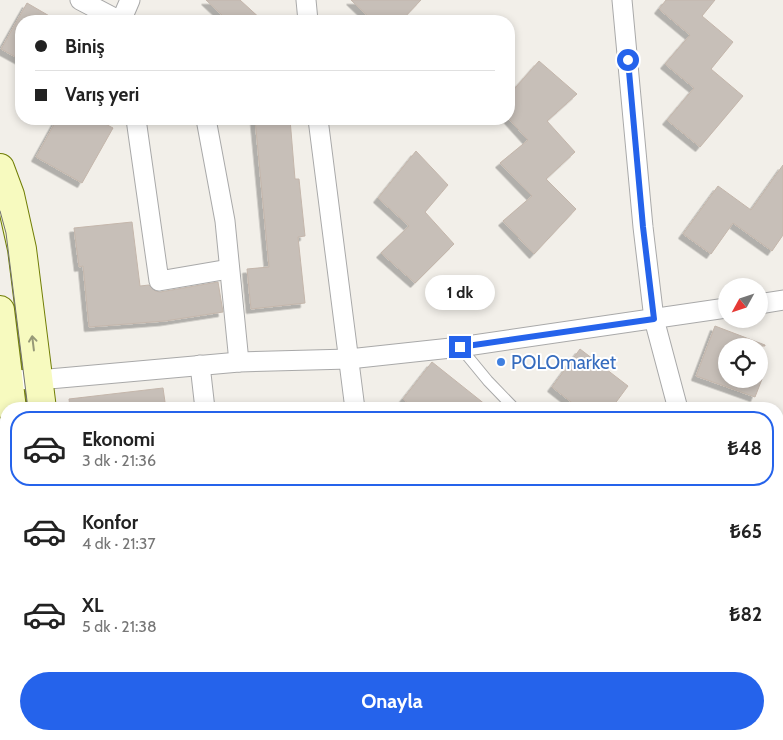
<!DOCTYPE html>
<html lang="tr">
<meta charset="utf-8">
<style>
:root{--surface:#fff;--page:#f6f6f6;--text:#222;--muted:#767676;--line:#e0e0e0;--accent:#2563eb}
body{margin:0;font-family:Cabin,sans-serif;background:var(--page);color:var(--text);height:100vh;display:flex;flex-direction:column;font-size:19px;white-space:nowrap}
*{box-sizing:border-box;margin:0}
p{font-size:16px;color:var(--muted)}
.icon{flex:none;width:28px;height:28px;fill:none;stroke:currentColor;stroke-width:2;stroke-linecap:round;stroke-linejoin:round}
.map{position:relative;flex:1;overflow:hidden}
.panel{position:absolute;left:0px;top:402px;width:784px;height:338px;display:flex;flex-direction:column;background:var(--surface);border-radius:20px 20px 0 0;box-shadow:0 2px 8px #0003}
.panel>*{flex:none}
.guide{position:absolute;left:15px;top:15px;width:500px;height:110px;border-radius:20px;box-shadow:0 2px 8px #0003;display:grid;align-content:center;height:110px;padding:0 20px;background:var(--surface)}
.needle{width:32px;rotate:230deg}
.buttons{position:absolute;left:718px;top:278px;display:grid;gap:10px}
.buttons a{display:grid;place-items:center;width:50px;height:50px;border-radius:50%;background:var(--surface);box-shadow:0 2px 8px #0003;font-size:25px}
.end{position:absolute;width:22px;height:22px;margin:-11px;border:6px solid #2563eb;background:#fff;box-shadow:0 0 0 2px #fff}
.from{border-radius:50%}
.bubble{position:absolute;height:35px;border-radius:18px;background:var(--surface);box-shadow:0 2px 8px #0003;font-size:16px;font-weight:700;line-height:35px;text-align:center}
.guide b{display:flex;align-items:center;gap:18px;height:48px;font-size:19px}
.guide b+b{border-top:1px solid var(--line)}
.guide i{width:12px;height:12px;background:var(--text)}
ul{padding:9px 0 0;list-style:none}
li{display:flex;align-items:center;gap:15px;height:75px;margin:0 10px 8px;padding:0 10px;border:2px solid transparent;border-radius:20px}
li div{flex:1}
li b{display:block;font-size:19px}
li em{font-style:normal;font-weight:700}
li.active{border-color:var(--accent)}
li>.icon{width:45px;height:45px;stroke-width:1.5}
.primary-button{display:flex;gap:10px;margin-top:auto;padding:10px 20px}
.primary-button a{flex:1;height:58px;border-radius:30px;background:var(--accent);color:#fff;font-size:20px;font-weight:700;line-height:58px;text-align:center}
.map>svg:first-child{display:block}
.park{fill:#c8facc}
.building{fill:#c7bfb8;stroke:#c4b6ab;filter:url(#shadow)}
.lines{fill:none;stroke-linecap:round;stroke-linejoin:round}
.lane-casing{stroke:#a9a9a9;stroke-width:12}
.street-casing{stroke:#a9a9a9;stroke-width:21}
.secondary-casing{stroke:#707d05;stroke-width:30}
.path{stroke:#fa8072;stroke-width:3;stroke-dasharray:2.5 2.5;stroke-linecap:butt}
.lane{stroke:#fff;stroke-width:10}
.street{stroke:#fff;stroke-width:19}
.secondary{stroke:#f7fabf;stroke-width:28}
.tram{stroke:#707070;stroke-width:1}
.oneway{stroke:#979978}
.route{stroke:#2563eb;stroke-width:6}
.shop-dot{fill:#3f7fe0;stroke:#fff;stroke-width:2}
.labels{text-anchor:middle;stroke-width:4;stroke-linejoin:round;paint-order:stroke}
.shop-label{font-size:19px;fill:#366cbe;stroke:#fff;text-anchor:start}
</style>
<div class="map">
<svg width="783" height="740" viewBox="0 0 783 740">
<defs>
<filter id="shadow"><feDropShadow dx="-4.5" dy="4.5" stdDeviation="0" flood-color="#0004"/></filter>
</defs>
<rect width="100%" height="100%" fill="#f2efe9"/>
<g class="park">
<path d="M783,687V740H740L745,734H778V694Z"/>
<path d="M456,734H506V740H464Z"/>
</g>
<g class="building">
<path d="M206,0H240L263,21H216L222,15Z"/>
<path d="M351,0H421L401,21H373Z"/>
<path d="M666,0H715L702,16L733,42L711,69L743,96L700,147L667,120L694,88L665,64L690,35L659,9Z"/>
<path d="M27,3L58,21H21V60L1,49Z"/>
<path d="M539,61L577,94L547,121L575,152L546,179L576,209L534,254L503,221L532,196L500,163L528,140L509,119V95Z"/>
<path d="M57,119H96L113,128L82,183L36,157Z"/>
<path d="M255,119H290L295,179H299L305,236L298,237L305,303L251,309L247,269L269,267Z"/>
<path d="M416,151L448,185L425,212L454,244L415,283L381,253L409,226L378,198Z"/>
<path d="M783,165V235L772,251L733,223L711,254L683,234L718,186L751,210Z"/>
<path d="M132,222L140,286L149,285L155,291L160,292L218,282L223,312L165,321L89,327L83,266L79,267L74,228Z"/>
<path d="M715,326L765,345V346H726V379H762L755,397L696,376Z"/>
<path d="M580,349L628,386L611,409H580L552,387Z"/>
<path d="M432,362L491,409H415L403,399Z"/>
<path d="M163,388L166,409H70L69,399Z"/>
</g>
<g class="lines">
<defs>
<path id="lane" d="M460,347L488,381L515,409"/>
<g id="street">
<path d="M80,0L120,21"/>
<path d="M306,0L308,21"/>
<path d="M622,0L643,227L654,319L678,409"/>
<path d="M121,21L130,0"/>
<path d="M136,119L159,281L229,269"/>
<path d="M206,119L225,221L239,362"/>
<path d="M318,119L355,409"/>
<path d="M759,304L783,300"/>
<path d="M200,365L205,409"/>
<path d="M0,379L38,380L239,362L349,359L460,347L726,308"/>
<path d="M778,505L783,510"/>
<path d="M778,627L783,620"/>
<path d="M434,734L441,740"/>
<path d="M686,740L691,734"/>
</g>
<g id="secondary">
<path d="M0,168L10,195L22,249L42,409"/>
<path d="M0,310L12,409"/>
<path d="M49,734V740"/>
<path d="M82,734V740"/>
</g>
</defs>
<use href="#lane" class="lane-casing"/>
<use href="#street" class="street-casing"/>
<use href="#secondary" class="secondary-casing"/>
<path class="path" d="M518,740L519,734"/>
<use href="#lane" class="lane"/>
<use href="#street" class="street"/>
<use href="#secondary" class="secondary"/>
<g class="tram">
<path d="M0,211L6,233L28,409"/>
<path d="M68,734L69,740"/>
</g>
</g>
<defs><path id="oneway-shaft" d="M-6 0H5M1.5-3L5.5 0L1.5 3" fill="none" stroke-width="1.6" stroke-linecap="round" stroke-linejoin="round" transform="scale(1.25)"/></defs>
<use class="oneway" href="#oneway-shaft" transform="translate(33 343) rotate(-97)"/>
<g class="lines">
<path class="route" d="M460,347L654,319L643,227L628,60"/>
</g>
<circle class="shop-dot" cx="501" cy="362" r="5"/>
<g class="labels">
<g class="shop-label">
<text x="511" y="369">POLOmarket</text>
</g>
</g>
</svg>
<div class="buttons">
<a><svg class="needle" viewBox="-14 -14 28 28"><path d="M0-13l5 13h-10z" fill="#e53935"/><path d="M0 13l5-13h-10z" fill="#767676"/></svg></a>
<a><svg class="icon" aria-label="locate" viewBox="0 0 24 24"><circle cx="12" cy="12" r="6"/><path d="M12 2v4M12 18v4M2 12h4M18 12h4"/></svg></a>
</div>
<i class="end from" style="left:628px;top:60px"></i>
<i class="end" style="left:460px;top:347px"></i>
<div class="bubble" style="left:425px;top:275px;width:70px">1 dk</div>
<div class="guide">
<b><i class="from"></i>Biniş</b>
<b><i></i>Varış yeri</b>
</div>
<section class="panel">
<ul>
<li class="active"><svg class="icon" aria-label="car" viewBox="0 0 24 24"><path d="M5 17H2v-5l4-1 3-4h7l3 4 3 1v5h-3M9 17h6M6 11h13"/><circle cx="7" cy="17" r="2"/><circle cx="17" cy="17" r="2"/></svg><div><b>Ekonomi</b><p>3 dk · 21:36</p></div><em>₺48</em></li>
<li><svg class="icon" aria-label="car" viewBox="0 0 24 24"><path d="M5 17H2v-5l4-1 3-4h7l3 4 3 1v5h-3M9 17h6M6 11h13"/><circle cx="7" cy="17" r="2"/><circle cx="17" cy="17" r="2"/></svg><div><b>Konfor</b><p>4 dk · 21:37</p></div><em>₺65</em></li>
<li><svg class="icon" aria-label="car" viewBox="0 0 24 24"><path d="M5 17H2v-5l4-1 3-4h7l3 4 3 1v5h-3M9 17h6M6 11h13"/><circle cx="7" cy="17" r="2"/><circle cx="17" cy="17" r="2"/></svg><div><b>XL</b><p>5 dk · 21:38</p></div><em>₺82</em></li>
</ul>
<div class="primary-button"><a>Onayla</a></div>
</section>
</div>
